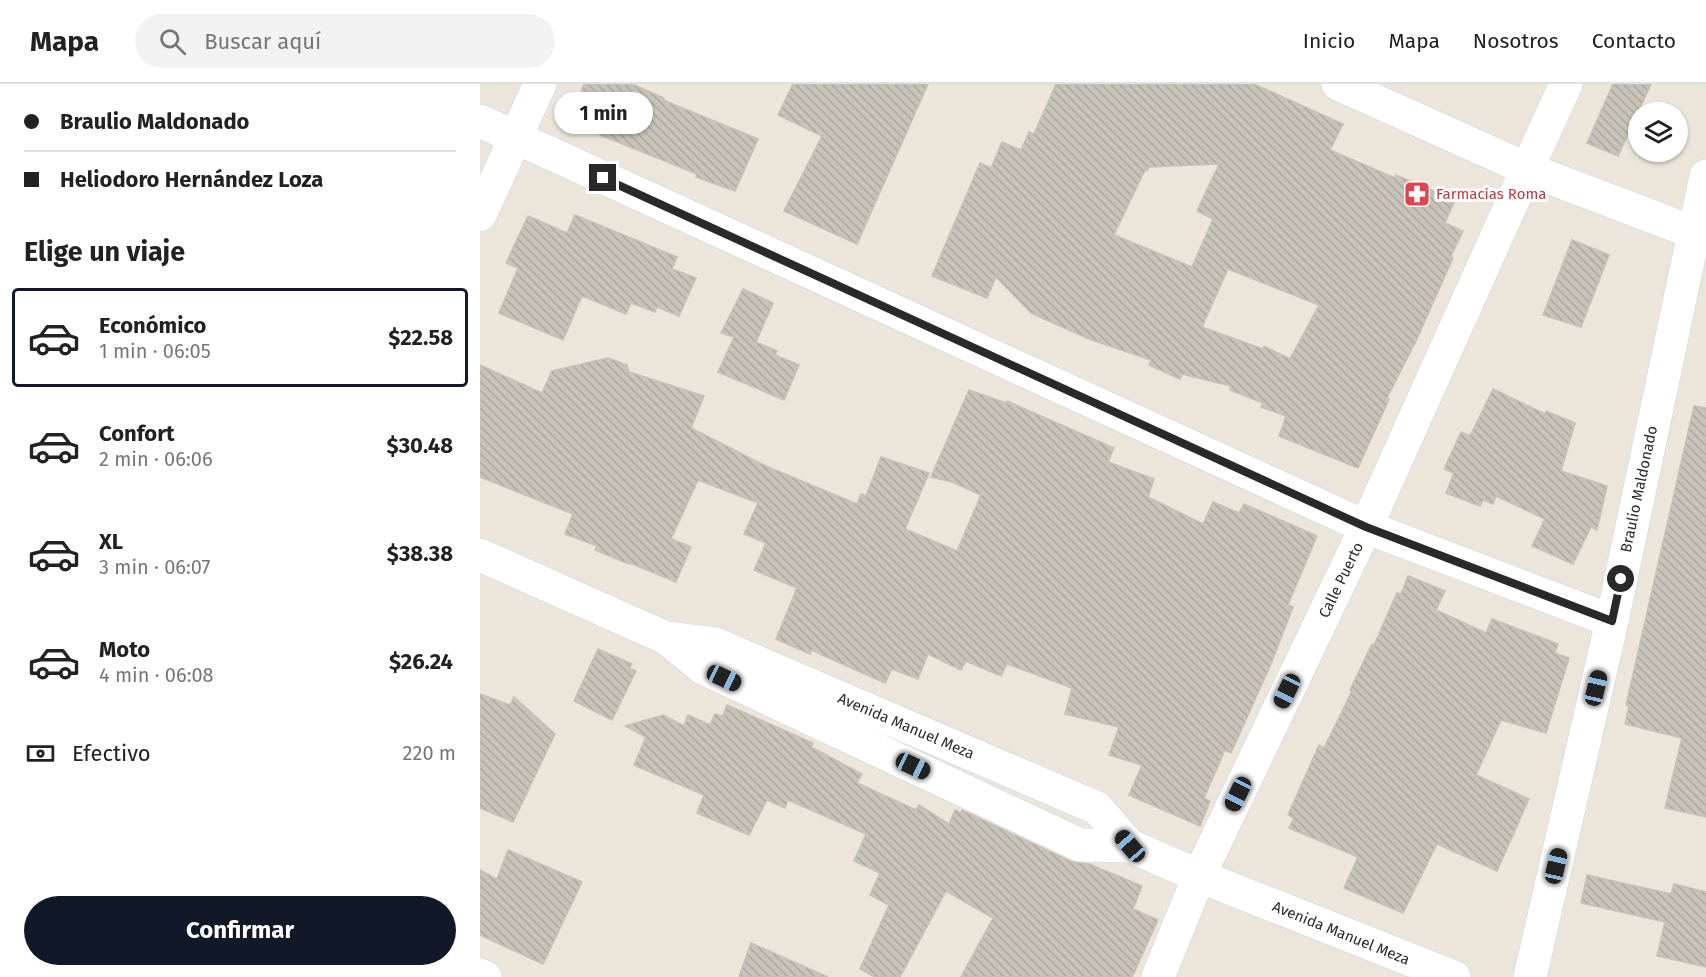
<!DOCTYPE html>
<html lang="es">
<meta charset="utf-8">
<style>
:root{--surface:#fff;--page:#f2f2f2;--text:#222;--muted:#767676;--line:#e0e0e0;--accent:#111827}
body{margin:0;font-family:"Fira Sans",sans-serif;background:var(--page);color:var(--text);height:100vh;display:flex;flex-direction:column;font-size:22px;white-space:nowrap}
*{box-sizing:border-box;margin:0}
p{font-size:20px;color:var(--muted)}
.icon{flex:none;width:33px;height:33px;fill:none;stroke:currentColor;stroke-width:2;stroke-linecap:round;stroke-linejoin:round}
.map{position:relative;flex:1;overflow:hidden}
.drawer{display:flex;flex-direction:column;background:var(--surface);width:480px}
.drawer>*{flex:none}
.hud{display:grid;align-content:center;height:132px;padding:0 24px;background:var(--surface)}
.fabs{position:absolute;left:1148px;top:18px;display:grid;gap:12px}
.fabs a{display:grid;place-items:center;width:60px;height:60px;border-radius:50%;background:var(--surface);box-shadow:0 2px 4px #0004;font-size:30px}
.end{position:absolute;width:27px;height:27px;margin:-14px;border:8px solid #292929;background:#fff;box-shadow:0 0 0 3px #fff}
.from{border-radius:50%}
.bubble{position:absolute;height:42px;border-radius:21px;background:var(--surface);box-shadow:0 2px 4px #0004;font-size:20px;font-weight:700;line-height:42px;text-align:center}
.car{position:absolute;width:18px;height:36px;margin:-18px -9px;border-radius:8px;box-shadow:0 0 4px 2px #0007;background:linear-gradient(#222 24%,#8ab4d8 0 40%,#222 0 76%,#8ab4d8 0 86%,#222 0)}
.hud b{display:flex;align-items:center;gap:21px;height:57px;font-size:22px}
.hud b+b{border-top:2px solid var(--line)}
.hud i{width:15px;height:15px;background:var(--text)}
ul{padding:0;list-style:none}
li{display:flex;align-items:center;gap:18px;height:99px;margin:0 12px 9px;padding:0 12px;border:3px solid transparent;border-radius:6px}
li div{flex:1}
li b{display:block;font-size:22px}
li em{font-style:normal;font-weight:700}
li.on{border-color:var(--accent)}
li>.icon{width:54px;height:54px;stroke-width:1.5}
h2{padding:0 24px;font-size:27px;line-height:72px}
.pay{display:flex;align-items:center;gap:15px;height:66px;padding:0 24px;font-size:22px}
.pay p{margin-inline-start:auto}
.button{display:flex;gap:12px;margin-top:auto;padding:12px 24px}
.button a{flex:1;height:69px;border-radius:36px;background:var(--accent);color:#fff;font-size:24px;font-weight:700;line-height:69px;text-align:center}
header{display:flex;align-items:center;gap:36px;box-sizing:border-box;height:84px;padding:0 30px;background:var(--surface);border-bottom:2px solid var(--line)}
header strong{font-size:28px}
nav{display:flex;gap:33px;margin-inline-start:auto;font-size:21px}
.search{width:420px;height:54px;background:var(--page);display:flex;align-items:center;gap:15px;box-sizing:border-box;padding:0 21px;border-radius:33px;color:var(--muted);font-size:22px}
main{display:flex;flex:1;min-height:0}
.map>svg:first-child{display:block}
.building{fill:url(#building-back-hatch);stroke:#c6c1b4;stroke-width:1.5;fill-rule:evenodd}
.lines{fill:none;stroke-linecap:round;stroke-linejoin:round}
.street-casing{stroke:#cfd2e2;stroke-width:34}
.secondary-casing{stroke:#cfd2e2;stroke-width:34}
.street{stroke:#fff;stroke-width:33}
.secondary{stroke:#fff;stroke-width:33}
.route{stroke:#292929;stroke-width:8}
.labels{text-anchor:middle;stroke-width:6;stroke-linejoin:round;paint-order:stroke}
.health-label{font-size:15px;fill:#be3a42;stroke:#fff;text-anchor:start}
.street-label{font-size:15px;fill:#292929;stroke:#fff}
</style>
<header>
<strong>Mapa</strong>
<div class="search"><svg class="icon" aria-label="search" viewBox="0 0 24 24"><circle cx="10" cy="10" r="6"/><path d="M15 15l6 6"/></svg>Buscar aquí</div>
<nav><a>Inicio</a><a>Mapa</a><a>Nosotros</a><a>Contacto</a></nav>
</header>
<main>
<section class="drawer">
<div class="hud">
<b><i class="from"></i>Braulio Maldonado</b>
<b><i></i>Heliodoro Hernández Loza</b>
</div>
<h2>Elige un viaje</h2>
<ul>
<li class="on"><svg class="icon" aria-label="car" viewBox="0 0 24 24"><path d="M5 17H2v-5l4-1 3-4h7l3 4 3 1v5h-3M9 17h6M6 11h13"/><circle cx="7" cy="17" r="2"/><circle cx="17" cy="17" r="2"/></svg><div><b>Económico</b><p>1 min · 06:05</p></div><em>$22.58</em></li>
<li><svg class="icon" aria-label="car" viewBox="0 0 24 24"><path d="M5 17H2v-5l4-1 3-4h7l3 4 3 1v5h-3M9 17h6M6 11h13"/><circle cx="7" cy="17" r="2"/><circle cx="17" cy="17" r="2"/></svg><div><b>Confort</b><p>2 min · 06:06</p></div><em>$30.48</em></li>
<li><svg class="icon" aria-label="car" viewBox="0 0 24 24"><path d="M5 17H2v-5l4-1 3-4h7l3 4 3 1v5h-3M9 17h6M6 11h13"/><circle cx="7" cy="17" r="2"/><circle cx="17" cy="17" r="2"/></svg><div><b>XL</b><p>3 min · 06:07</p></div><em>$38.38</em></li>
<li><svg class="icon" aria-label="car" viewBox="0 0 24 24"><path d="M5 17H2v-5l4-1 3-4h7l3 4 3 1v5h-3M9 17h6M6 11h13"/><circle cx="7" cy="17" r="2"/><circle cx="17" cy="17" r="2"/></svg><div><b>Moto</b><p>4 min · 06:08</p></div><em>$26.24</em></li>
</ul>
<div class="pay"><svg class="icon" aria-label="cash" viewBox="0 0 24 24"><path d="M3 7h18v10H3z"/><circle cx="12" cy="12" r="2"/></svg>Efectivo<p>220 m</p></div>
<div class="button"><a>Confirmar</a></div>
</section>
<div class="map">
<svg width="1226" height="893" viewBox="0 0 1226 893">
<defs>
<pattern id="building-back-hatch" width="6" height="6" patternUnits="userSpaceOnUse" patternTransform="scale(1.5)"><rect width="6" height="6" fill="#c7c3b9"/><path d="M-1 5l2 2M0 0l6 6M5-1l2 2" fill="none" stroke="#aba89f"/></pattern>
</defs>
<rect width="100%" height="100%" fill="#ebe5da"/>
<g class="building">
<path d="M104,0H152L184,14L183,16L278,55L255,107L216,93L217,90L120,51L122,48L92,35Z"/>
<path d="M313,0H448L377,160L304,127L342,52L298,31Z"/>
<path d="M576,0H774L863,40L850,66L915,94L916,91L975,116L965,139L983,147L971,172L973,174L937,255L907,314L909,315L878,384L799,352L806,332L781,323L783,319L750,306L751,302L702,290L700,295L669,281L671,276L609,255L551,229L516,193L507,214L452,192L500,79L511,84L522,58L541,66L549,48L554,50ZM739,80L717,127L733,135L712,183L634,151L665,86L667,87L669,83ZM748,185L839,221L810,275L784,262L783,265L722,243Z"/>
<path d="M1133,0H1171L1138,72L1107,59Z"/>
<path d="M95,131L197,173L192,185L216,194L199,232L177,223L175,228L151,219L146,230L102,212L83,256L19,229L38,184L26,179L48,132L87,149Z"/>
<path d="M1092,156L1129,171L1101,243L1063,231Z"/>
<path d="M263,205L293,219L276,258L297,267L295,271L319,281L304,316L238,288L254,253L241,249Z"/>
<path d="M128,274L147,281L149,288L224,312L211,344L288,383L377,420L381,410L386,412L401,373L449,389L425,445L477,467L501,411L472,398L451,393L489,306L526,319L527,317L634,364L628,378L674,395L668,413L723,440L733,418L759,429L764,420L837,452L808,521L813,523L791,580L751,669L745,666L724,714L730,717L720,742L649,711L662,681L629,671L639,643L585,630L592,604L527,580L521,592L486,577L481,586L448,570L438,595L412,585L405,599L331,566L330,570L296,555L317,504L274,486L286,459L264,450L278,419L218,396L191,455L211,463L196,498L150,479L149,480L115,466L117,462L85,450L93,430L0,393V281L62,309L72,287Z"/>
<path d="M1013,305L1065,330L1066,327L1095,339L1081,387L1127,402L1117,446L1111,443L1093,480L1052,462L1065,435L1016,412L1013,420L1003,416L1000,422L966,409L974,389L964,385L981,348L990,352Z"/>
<path d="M1214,322L1226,324V733L1185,724L1202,654L1145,640L1149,622L1146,621Z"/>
<path d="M928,492L965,507L956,526L1006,549L1012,535L1078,560L1075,569L1089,574L1066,649L1021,636L996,691L1049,715L1017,787L957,760L923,829L864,804L878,773L809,744L814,734L808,731L839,661L844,664L872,607L870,606L892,560L894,561L917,509L921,510Z"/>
<path d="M118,565L152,580L149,584L156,587L132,636L94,617Z"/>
<path d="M0,610L30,621L34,613L75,650L33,738L0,724Z"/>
<path d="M247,621L333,659L331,663L382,690L377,699L436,726L439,721L469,740L475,726L481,729L482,726L592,778L609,780L662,802L653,825L678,836L652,893H481L513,834L466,807L420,893H395L380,885L409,821L390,811L400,789L374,777L386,750L308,716L305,724L287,716L269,751L217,729L224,711L154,681L166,653L145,642L183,631L204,642L208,631L230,641L235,630L243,632Z"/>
<path d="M28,766L102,798L63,880L0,851V786L17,795Z"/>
<path d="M1107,791L1191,810L1194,800L1226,808V883L1177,872L1185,838L1101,819Z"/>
<path d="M271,859L348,893H259Z"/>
</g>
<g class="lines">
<defs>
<g id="street">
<path d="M0,37L886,443L1132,537"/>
<path d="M0,131L60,0"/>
<path d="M0,471L186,554L223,584L600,761L650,762L719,792L974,893"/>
<path d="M186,554L235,560L617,724L650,762"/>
<path d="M0,891L5,893"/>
<path d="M678,893L719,792L886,443L1047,85L1215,149"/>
<path d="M1050,893L1132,537L1226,92"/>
</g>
<path id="secondary" d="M858,0L1047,85L1086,0"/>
</defs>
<use href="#street" class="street-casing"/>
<use href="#secondary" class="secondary-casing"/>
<use href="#street" class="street"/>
<use href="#secondary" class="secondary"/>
</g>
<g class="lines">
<path class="route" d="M123,94L886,443L1132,537L1141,495"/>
</g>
<defs>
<symbol id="pharmacy-square" viewBox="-11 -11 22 22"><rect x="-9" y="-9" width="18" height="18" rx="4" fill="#e0444e" stroke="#fff"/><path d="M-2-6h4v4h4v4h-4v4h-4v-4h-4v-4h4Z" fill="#fff"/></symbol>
</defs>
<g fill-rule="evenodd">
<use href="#pharmacy-square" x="922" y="95" width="30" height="30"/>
</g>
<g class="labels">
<g class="health-label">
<text x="956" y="115">Farmacias Roma</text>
</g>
<g class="street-label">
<text transform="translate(1159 405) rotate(-78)" y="5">Braulio Maldonado</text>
<text transform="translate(861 496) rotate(-64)" y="5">Calle Puerto</text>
<text transform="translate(426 642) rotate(23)" y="5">Avenida Manuel Meza</text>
<text transform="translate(861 849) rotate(22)" y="5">Avenida Manuel Meza</text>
</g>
</g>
</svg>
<div class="fabs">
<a><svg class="icon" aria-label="layers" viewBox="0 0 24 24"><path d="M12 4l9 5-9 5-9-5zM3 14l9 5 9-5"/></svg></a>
</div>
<i class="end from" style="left:1141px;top:495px"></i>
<i class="end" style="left:123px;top:94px"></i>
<div class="bubble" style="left:74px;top:8px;width:99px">1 min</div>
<i class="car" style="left:244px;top:594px;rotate:115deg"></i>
<i class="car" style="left:1116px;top:604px;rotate:13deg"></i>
<i class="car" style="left:807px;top:607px;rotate:206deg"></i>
<i class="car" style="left:433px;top:682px;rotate:115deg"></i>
<i class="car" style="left:758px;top:710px;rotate:206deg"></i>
<i class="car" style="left:650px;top:762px;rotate:319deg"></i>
<i class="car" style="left:1076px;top:782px;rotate:13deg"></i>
</div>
</main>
